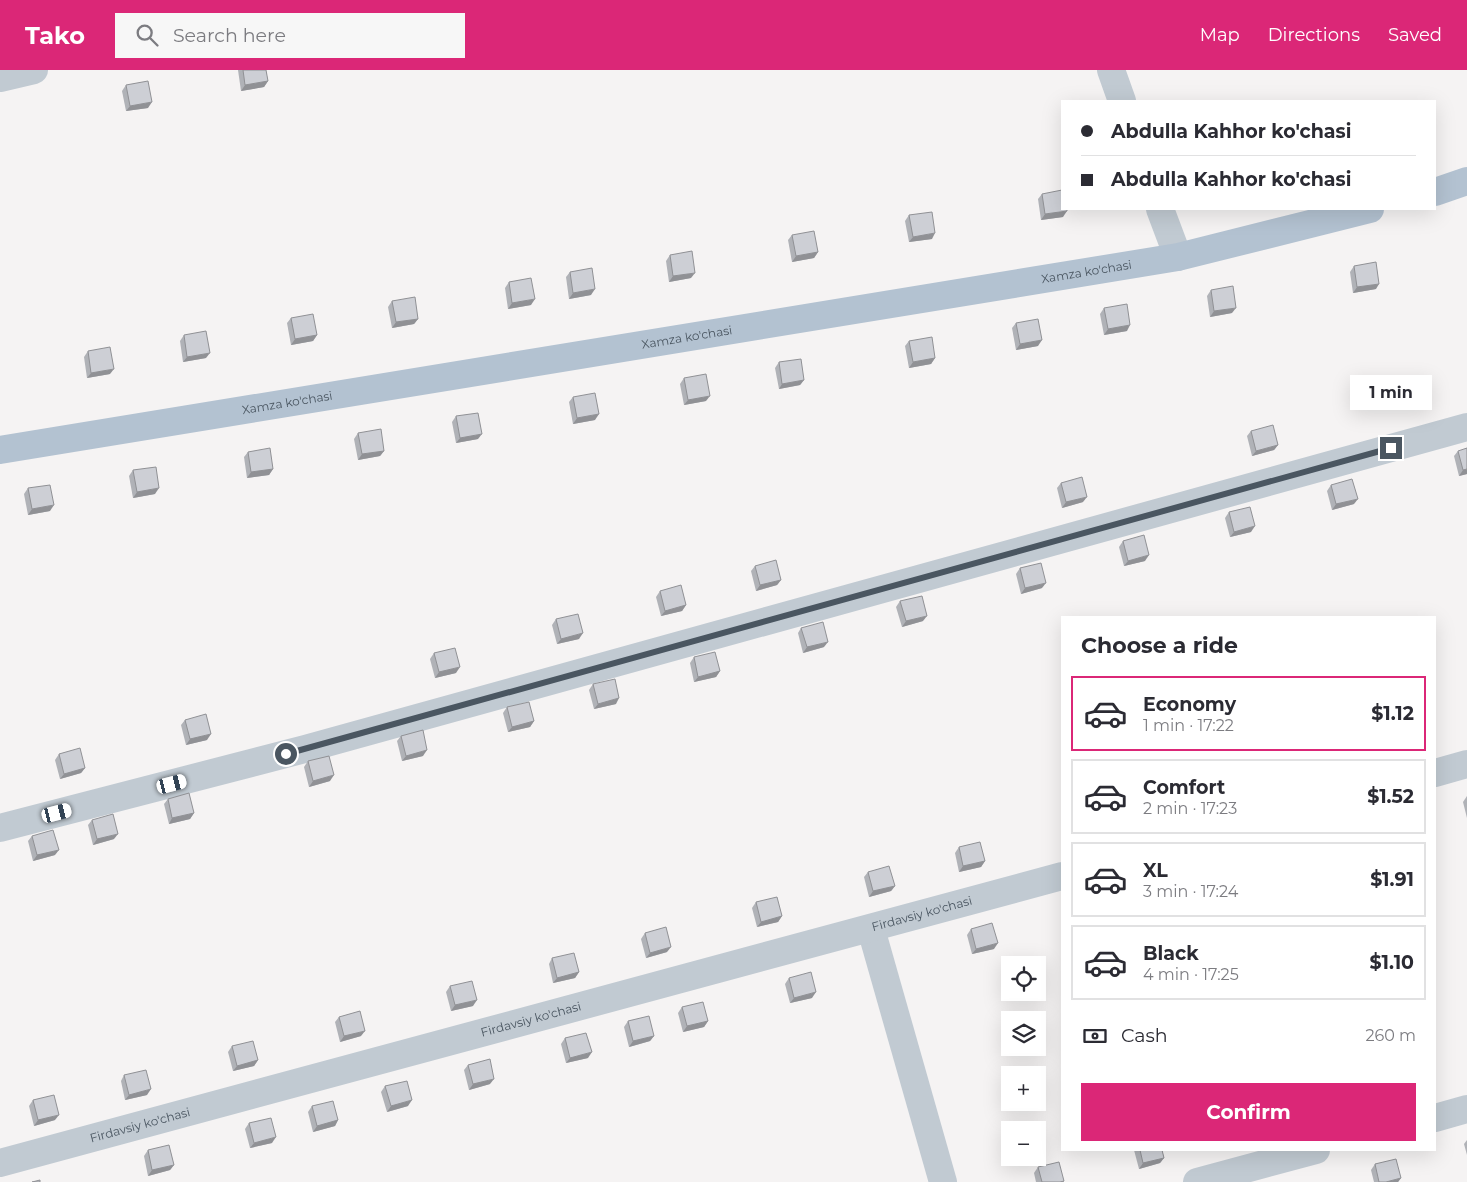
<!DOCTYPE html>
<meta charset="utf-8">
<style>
:root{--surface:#fff;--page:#f7f7f7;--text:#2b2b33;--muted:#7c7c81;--line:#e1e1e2;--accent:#db2777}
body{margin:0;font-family:Montserrat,sans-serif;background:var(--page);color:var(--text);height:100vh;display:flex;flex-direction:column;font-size:19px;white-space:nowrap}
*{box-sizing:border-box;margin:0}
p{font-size:16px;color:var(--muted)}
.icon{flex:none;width:28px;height:28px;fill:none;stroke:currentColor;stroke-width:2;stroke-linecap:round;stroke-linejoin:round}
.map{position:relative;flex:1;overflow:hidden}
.details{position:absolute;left:1061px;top:546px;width:375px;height:535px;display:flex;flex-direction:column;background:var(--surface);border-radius:0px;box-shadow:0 5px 20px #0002}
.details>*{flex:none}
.hud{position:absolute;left:1061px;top:30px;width:375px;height:110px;border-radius:0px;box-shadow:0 5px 20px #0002;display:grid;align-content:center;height:110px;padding:0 20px;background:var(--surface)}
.tools{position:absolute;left:1001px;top:886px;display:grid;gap:10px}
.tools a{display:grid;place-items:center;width:45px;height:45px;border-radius:0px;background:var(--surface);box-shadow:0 5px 20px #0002;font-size:25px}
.end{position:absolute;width:22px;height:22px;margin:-11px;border:6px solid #4a5661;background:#fff;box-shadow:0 0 0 2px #fff}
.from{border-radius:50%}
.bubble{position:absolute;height:35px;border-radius:0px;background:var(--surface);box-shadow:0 5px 20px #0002;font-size:16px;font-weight:700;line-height:35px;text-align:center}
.car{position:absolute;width:15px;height:30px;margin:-15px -8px;border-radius:6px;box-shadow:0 0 4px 1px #0007;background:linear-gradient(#fff 24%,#345 0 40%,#fff 0 76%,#345 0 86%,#fff 0)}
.hud b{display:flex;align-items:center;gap:18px;height:48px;font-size:19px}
.hud b+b{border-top:1px solid var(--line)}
.hud i{width:12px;height:12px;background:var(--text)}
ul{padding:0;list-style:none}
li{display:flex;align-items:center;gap:15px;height:75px;margin:0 10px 8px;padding:0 10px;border:2px solid var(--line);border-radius:0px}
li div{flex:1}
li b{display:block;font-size:19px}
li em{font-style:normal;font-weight:700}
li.current{border-color:var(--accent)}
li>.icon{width:45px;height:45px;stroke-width:1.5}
h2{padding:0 20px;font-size:22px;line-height:60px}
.pay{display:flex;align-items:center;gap:12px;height:55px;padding:0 20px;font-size:19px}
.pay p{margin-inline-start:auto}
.primary-button{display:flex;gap:10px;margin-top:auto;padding:10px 20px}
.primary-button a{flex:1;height:58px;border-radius:0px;background:var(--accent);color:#fff;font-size:20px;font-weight:700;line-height:58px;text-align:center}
header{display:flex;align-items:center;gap:30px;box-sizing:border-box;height:70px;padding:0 25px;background:var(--accent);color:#fff}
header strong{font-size:24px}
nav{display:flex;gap:28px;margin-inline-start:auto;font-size:18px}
.search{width:350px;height:45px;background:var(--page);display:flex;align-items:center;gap:12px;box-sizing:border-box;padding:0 18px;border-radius:0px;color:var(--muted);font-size:19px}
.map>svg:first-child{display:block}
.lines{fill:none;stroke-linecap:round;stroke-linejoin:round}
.minor{stroke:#c1cad2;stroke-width:28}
.major{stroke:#b3c2d1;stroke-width:28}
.wall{fill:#b0b2b7}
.shaded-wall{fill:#909195}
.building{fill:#cdcfd5;stroke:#909195}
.route{stroke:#4a5661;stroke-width:6}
.labels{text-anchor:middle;stroke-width:5;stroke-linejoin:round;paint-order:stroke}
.street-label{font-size:12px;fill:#4a5661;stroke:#fff}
</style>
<header>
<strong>Tako</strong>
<div class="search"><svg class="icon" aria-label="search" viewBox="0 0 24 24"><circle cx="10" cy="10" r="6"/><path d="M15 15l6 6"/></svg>Search here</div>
<nav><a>Map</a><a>Directions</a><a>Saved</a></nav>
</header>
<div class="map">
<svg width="1467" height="1112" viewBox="0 0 1467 1112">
<rect width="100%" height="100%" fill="#f5f3f3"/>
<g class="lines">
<g class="minor">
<path d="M1111,0L1122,31"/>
<path d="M0,8L34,0"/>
<path d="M1160,139L1178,187"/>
<path d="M1435,703L1467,694"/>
<path d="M0,758L305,679L1467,357"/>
<path d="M871,859L943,1112"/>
<path d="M1435,1048L1467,1039"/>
<path id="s1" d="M0,1093L1062,806"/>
<path d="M1197,1112L1316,1080"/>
</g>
<g class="major">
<path d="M1435,122L1467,111"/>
<path id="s2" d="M0,380L1178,187L1370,139"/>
</g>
</g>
<g class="wall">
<path d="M238,0H266L268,11L264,17L241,21Z"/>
<path d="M126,15L148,38L126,41L122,21Z"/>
<path d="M1042,124L1063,147L1041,150L1038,129Z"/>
<path d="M909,145L932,169L909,172L905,151Z"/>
<path d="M792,165L818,182L814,188L792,192L788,170Z"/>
<path d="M670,185L691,208L669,212L666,191Z"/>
<path d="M1354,196L1376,219L1353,223L1350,202Z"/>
<path d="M570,202L591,225L569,229L566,207Z"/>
<path d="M509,212L531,235L508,239L505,218Z"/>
<path d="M1211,220L1232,243L1210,247L1207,226Z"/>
<path d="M392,231L418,249L414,254L392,258L388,237Z"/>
<path d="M1104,238L1127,261L1104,265L1100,244Z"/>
<path d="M291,248L317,265L313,271L291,275L287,253Z"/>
<path d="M1016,253L1038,276L1016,280L1012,258Z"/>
<path d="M184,265L206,288L183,292L180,271Z"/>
<path d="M909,271L935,288L931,294L909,298L905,276Z"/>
<path d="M88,281L110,304L87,308L84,287Z"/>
<path d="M779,292L804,310L800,315L779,319L775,298Z"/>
<path d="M684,308L706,331L684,335L680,314Z"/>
<path d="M573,327L595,350L573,354L569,332Z"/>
<path d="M456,346L478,369L456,373L452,352Z"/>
<path d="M1251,361L1278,375L1274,380L1252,386L1247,366Z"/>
<path d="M358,363L384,381L380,386L358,390L354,369Z"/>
<path d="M1458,381L1467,404L1459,406L1454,386Z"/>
<path d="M248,382L273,399L269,405L247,408L244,387Z"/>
<path d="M133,400L155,424L133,428L129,406Z"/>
<path d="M1061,413L1083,432L1062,438L1057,418Z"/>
<path d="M1331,415L1354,434L1332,440L1327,421Z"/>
<path d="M28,418L50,441L28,445L24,424Z"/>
<path d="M1229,442L1251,462L1230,467L1225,448Z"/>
<path d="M1123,471L1145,491L1124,496L1119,477Z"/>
<path d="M755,496L781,510L777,515L756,521L751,501Z"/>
<path d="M1020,498L1042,518L1021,524L1016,504Z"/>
<path d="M660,521L686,535L682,541L661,546L656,527Z"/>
<path d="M900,531L923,551L902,557L896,537Z"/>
<path d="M556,549L579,569L557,574L552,555Z"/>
<path d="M801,558L824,577L803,583L798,563Z"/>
<path d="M434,583L456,603L435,608L430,589Z"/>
<path d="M694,587L720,601L716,607L694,612L690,593Z"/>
<path d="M593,614L616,634L594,639L589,620Z"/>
<path d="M507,637L534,651L530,657L508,662L503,643Z"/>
<path d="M185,650L207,670L186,675L181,655Z"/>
<path d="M401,666L423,686L402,691L397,671Z"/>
<path d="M59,684L85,698L81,703L60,709L55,690Z"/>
<path d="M308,691L330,711L309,717L304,697Z"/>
<path d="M1467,726V748L1463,732Z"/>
<path d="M168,729L194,743L190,749L169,754L164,734Z"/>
<path d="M92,750L114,769L93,775L88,755Z"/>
<path d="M32,766L55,785L33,791L28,771Z"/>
<path d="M959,777L985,791L981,797L959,802L955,783Z"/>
<path d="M868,802L895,816L891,821L869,827L864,807Z"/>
<path d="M756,832L782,846L778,852L757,857L752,838Z"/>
<path d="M971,859L994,879L972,884L967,865Z"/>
<path d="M645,863L667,882L646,888L641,869Z"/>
<path d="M552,888L579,902L575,908L553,913L549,894Z"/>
<path d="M789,908L812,928L790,933L785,914Z"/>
<path d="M450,916L473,936L451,941L446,922Z"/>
<path d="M682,937L708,951L704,957L683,962L678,943Z"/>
<path d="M339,947L361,966L340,972L335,952Z"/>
<path d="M628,951L654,966L650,971L629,977L624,957Z"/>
<path d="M565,968L588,988L566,993L561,974Z"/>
<path d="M232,976L258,990L254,996L233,1001L228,982Z"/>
<path d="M468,995L490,1014L469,1020L464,1000Z"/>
<path d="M124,1005L147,1025L125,1030L121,1011Z"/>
<path d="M385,1016L408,1036L387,1042L381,1022Z"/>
<path d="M33,1030L55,1050L34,1056L29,1036Z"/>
<path d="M312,1036L338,1050L335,1056L313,1062L308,1042Z"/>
<path d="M249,1053L272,1073L250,1078L245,1059Z"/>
<path d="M1467,1070V1085L1464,1074Z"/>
<path d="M148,1080L174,1095L170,1100L148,1106L144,1086Z"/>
<path d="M1134,1080H1162L1164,1088L1160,1093L1139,1099Z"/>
<path d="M1375,1094L1401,1108L1398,1112H1374L1371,1100Z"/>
<path d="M1038,1097L1064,1111V1112H1036L1034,1103Z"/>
</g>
<g class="shaded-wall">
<path d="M268,11L264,17L241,21L245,15Z"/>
<path d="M152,32L148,38L126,41L130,36Z"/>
<path d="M1067,141L1063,147L1041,150L1045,144Z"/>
<path d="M935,163L932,169L909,172L913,167Z"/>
<path d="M818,182L814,188L792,192L796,186Z"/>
<path d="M695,203L691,208L669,212L673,206Z"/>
<path d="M1379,214L1376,219L1353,223L1357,217Z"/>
<path d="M595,219L591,225L569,229L573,223Z"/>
<path d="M535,229L531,235L508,239L512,233Z"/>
<path d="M1236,238L1232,243L1210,247L1214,241Z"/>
<path d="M418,249L414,254L392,258L396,252Z"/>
<path d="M1130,255L1127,261L1104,265L1108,259Z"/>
<path d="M317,265L313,271L291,275L295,269Z"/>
<path d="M1042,270L1038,276L1016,280L1020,274Z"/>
<path d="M210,283L206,288L183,292L187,287Z"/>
<path d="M935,288L931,294L909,298L913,292Z"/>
<path d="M114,299L110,304L87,308L91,303Z"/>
<path d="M804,310L800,315L779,319L782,314Z"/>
<path d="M710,326L706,331L684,335L688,330Z"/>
<path d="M599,344L595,350L573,354L577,348Z"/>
<path d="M482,364L478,369L456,373L460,368Z"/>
<path d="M1278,375L1274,380L1252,386L1256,381Z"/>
<path d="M384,381L380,386L358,390L362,384Z"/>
<path d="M273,399L269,405L247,408L251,402Z"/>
<path d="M1467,399V404L1459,406L1463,400Z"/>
<path d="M159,418L155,424L133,428L137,422Z"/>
<path d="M1087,427L1083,432L1062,438L1066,432Z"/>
<path d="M1358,429L1354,434L1332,440L1336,434Z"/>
<path d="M54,435L50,441L28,445L32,439Z"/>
<path d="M1255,456L1251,462L1230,467L1234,462Z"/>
<path d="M1149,485L1145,491L1124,496L1128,491Z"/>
<path d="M781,510L777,515L756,521L760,515Z"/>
<path d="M1046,513L1042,518L1021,524L1025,518Z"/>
<path d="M686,535L682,541L661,546L665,541Z"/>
<path d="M927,546L923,551L902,557L906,551Z"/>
<path d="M583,563L579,569L557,574L561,569Z"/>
<path d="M828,572L824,577L803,583L807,577Z"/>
<path d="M460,597L456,603L435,608L439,602Z"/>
<path d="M720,601L716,607L694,612L698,607Z"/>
<path d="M619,628L616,634L594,639L598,634Z"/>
<path d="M534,651L530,657L508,662L512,657Z"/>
<path d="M211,664L207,670L186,675L190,669Z"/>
<path d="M427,680L423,686L402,691L406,686Z"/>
<path d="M85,698L81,703L60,709L64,704Z"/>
<path d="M334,705L330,711L309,717L313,711Z"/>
<path d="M194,743L190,749L169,754L172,748Z"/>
<path d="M118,764L114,769L93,775L97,769Z"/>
<path d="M59,780L55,785L33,791L37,785Z"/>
<path d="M985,791L981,797L959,802L963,796Z"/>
<path d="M895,816L891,821L869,827L873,821Z"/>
<path d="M782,846L778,852L757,857L761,852Z"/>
<path d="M998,873L994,879L972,884L976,879Z"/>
<path d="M671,877L667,882L646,888L650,883Z"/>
<path d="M579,902L575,908L553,913L557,908Z"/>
<path d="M816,922L812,928L790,933L794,928Z"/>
<path d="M477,930L473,936L451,941L455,935Z"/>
<path d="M708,951L704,957L683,962L687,956Z"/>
<path d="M365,961L361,966L340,972L344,966Z"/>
<path d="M654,966L650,971L629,977L633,971Z"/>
<path d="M592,982L588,988L566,993L570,988Z"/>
<path d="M258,990L254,996L233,1001L237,996Z"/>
<path d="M494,1009L490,1014L469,1020L473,1014Z"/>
<path d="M151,1019L147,1025L125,1030L129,1025Z"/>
<path d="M412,1030L408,1036L387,1042L391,1036Z"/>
<path d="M59,1045L55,1050L34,1056L38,1050Z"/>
<path d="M338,1050L335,1056L313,1062L317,1056Z"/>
<path d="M276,1067L272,1073L250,1078L254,1073Z"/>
<path d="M1164,1088L1160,1093L1139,1099L1143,1093Z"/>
<path d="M174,1095L170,1100L148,1106L152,1100Z"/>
<path d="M1401,1108L1398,1112H1386Z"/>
</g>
<g class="building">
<path d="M243,0H266L268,11L245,15Z"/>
<path d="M148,11L152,32L130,36L126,15Z"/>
<path d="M1062,120V139H1067V141L1045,144L1042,124Z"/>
<path d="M932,142L935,163L913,167L909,145Z"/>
<path d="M814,161L818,182L796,186L792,165Z"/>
<path d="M692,181L695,203L673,206L670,185Z"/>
<path d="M1376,192L1379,214L1357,217L1354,196Z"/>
<path d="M592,198L595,219L573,223L570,202Z"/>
<path d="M531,208L535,229L512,233L509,212Z"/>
<path d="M1233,216L1236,238L1214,241L1211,220Z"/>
<path d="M415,227L418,249L396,252L392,231Z"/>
<path d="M1127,234L1130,255L1108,259L1104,238Z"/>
<path d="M313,244L317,265L295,269L291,248Z"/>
<path d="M1038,249L1042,270L1020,274L1016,253Z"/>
<path d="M206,261L210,283L187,287L184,265Z"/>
<path d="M932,267L935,288L913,292L909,271Z"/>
<path d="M110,277L114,299L91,303L88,281Z"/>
<path d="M801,289L804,310L782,314L779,292Z"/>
<path d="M706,304L710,326L688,330L684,308Z"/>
<path d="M595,323L599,344L577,348L573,327Z"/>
<path d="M478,343L482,364L460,368L456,346Z"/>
<path d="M1273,355L1278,375L1256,381L1251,361Z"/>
<path d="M381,359L384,381L362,384L358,363Z"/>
<path d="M270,378L273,399L251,402L248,382Z"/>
<path d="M1467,378V399L1463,400L1458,381Z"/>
<path d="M156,397L159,418L137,422L133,400Z"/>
<path d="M1082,407L1087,427L1066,432L1061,413Z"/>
<path d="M1352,409L1358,429L1336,434L1331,415Z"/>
<path d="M50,415L54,435L32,439L28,418Z"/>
<path d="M1250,437L1255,456L1234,462L1229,442Z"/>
<path d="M1144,465L1149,485L1128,491L1123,471Z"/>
<path d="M776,490L781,510L760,515L755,496Z"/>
<path d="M1041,493L1046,513L1025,518L1020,498Z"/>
<path d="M681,515L686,535L665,541L660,521Z"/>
<path d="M922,526L927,546L906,551L900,531Z"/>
<path d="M578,544L583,563L561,569L556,549Z"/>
<path d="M823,552L828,572L807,577L801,558Z"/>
<path d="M455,578L460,597L439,602L434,583Z"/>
<path d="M715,582L720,601L698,607L694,587Z"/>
<path d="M615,609L619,628L598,634L593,614Z"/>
<path d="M529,632L534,651L512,657L507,637Z"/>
<path d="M206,644L211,664L190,669L185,650Z"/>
<path d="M423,660L427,680L406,686L401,666Z"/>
<path d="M80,678L85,698L64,704L59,684Z"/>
<path d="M329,686L334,705L313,711L308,691Z"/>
<path d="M189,723L194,743L172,748L168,729Z"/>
<path d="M113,744L118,764L97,769L92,750Z"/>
<path d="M53,760L59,780L37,785L32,766Z"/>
<path d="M980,772L985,791L963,796L959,777Z"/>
<path d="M889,796L895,816L873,821L868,802Z"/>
<path d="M777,827L782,846L761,852L756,832Z"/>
<path d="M992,853L998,873L976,879L971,859Z"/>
<path d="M666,857L671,877L650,883L645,863Z"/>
<path d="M574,883L579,902L557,908L552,888Z"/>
<path d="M811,902L816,922L794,928L789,908Z"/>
<path d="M472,911L477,930L455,935L450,916Z"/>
<path d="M703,932L708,951L687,956L682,937Z"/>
<path d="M360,941L365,961L344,966L339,947Z"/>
<path d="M649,946L654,966L633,971L628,951Z"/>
<path d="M586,963L592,982L570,988L565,968Z"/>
<path d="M253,971L258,990L237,996L232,976Z"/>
<path d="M490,989L494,1009L473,1014L468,995Z"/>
<path d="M146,1000L151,1019L129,1025L124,1005Z"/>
<path d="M407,1011L412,1030L391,1036L385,1016Z"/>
<path d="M54,1025L59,1045L38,1050L33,1030Z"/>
<path d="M333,1031L338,1050L317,1056L312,1036Z"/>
<path d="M271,1048L276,1067L254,1073L249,1053Z"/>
<path d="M169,1075L174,1095L152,1100L148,1080Z"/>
<path d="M1140,1080H1162L1164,1088L1143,1093Z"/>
<path d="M1396,1089L1401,1108L1386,1112H1379L1375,1094Z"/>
<path d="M1059,1092L1064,1111L1060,1112H1042L1038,1097Z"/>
<path d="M40,1110V1112H32Z"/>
</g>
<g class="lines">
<path class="route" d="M286,684L1391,378"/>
</g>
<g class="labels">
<g class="street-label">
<text dy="4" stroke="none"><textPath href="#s2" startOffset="1101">Xamza ko'chasi</textPath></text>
<text dy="4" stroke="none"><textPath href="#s2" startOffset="696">Xamza ko'chasi</textPath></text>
<text dy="4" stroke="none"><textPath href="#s2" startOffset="291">Xamza ko'chasi</textPath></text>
<text dy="4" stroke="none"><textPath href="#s1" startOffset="955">Firdavsiy ko'chasi</textPath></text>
<text dy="4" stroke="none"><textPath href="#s1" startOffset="550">Firdavsiy ko'chasi</textPath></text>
<text dy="4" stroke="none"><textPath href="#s1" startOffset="145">Firdavsiy ko'chasi</textPath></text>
</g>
</g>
</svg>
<div class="tools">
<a><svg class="icon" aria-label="locate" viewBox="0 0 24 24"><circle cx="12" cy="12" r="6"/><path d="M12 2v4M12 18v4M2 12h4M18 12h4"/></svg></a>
<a><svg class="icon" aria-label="layers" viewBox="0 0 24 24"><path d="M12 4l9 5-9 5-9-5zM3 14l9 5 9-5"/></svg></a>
<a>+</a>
<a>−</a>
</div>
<i class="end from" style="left:286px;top:684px"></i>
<i class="end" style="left:1391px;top:378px"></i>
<div class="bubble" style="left:1350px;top:305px;width:82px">1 min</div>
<i class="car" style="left:172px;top:714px;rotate:76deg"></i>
<i class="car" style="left:57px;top:743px;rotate:76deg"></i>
<div class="hud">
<b><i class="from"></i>Abdulla Kahhor ko'chasi</b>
<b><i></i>Abdulla Kahhor ko'chasi</b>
</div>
<section class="details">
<h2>Choose a ride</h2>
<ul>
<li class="current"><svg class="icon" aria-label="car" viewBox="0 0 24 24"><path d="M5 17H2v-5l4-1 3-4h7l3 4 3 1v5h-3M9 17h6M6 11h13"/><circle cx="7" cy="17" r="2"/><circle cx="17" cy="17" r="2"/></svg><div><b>Economy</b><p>1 min · 17:22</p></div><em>$1.12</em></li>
<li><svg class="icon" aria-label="car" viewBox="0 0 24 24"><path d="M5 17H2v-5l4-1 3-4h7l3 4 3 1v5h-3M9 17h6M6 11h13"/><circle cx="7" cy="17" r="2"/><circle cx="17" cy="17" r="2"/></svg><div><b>Comfort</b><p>2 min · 17:23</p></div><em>$1.52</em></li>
<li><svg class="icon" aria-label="car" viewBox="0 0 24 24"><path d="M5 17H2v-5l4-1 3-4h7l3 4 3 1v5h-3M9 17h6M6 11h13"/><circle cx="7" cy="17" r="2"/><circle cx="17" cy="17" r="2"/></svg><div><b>XL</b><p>3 min · 17:24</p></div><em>$1.91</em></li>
<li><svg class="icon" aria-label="car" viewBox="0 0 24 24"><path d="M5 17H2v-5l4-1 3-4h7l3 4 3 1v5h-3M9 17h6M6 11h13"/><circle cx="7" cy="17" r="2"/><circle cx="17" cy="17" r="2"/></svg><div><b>Black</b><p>4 min · 17:25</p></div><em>$1.10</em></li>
</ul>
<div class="pay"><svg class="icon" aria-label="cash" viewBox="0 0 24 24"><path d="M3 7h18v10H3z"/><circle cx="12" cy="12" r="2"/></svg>Cash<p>260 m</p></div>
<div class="primary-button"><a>Confirm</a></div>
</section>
</div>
